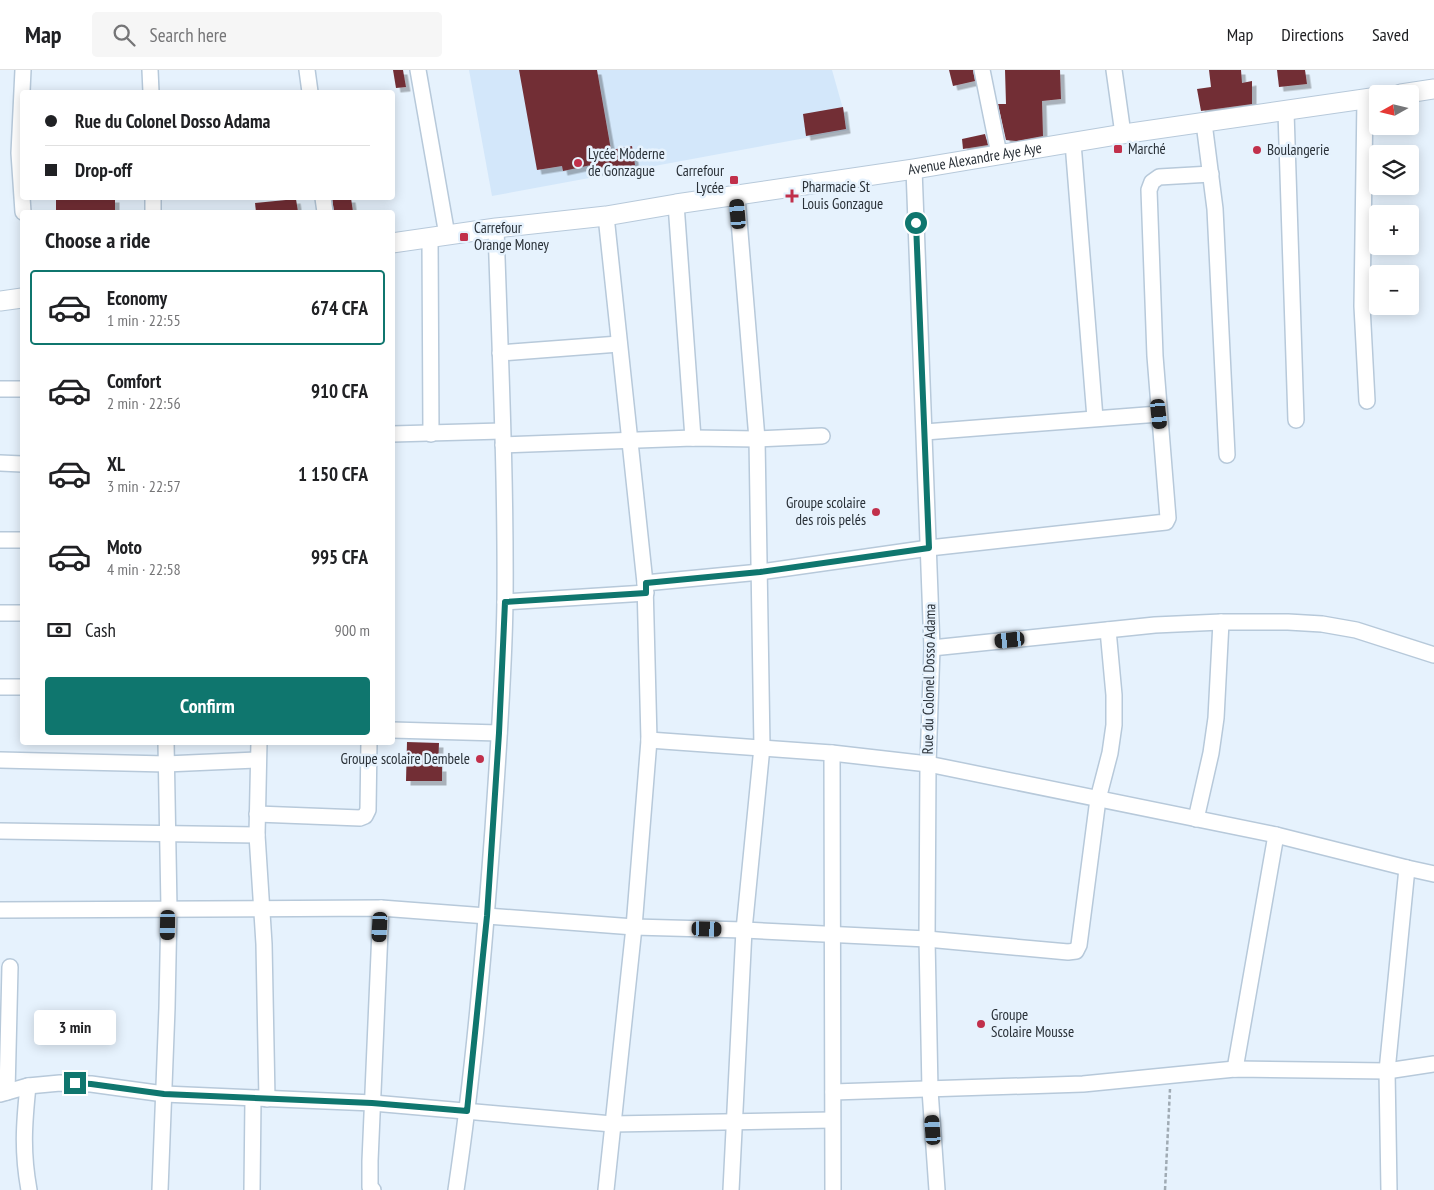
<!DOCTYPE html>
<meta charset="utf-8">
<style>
:root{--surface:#fff;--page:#f6f6f6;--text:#202124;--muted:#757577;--line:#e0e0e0;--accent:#0f766e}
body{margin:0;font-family:"PT Sans Narrow",sans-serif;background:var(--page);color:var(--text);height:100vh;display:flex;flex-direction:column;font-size:19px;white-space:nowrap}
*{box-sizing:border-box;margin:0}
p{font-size:16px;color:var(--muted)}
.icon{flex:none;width:28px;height:28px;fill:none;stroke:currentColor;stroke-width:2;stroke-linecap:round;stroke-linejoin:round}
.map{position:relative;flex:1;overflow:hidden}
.sheet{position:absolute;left:20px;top:140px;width:375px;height:535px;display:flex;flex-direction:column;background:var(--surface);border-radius:5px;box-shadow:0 2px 12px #0003}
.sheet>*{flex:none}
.hud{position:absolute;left:20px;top:20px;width:375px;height:110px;border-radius:5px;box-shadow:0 2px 12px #0003;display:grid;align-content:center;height:110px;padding:0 25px;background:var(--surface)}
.needle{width:32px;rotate:262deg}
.controls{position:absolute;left:1369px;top:15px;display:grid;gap:10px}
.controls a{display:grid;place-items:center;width:50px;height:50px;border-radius:5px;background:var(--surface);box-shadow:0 2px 12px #0003;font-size:25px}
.end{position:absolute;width:22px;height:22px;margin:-11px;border:6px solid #0f766e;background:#fff;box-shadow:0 0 0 2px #fff}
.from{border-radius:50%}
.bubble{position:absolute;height:35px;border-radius:5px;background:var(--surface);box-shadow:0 2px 12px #0003;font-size:16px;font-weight:800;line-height:35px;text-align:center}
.car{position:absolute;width:15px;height:30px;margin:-15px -8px;border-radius:6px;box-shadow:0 0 4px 1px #0007;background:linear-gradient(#222 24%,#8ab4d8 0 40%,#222 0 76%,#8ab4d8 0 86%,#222 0)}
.hud b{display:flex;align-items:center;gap:18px;height:48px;font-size:19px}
.hud b+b{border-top:1px solid var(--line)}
.hud i{width:12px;height:12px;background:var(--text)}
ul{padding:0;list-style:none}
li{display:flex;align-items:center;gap:15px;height:75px;margin:0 10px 8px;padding:0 15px;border:2px solid transparent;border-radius:5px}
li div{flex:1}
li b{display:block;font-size:19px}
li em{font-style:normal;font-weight:800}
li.active{border-color:var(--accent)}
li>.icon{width:45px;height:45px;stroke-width:1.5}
h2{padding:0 25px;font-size:22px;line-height:60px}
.pay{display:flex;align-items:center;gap:12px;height:55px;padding:0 25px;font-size:19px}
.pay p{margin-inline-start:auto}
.primary-button{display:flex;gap:10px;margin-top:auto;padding:10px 25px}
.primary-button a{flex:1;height:58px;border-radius:5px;background:var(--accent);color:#fff;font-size:20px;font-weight:800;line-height:58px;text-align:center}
header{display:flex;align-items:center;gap:30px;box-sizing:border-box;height:70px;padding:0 25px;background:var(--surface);border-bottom:1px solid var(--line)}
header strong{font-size:24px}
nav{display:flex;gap:28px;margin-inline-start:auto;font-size:18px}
.search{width:350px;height:45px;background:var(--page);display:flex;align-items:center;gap:12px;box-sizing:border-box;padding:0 18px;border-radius:5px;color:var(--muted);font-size:19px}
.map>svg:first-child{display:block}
.built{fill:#d3e7fa}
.building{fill:#722f36;filter:url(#shadow)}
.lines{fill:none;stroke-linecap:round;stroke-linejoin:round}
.minor-casing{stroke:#b7c9da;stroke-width:18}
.tertiary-casing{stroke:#b7c9da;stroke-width:21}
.path{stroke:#a0abb4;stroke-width:2.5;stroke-dasharray:4 2.5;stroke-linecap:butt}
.minor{stroke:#fff;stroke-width:15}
.tertiary{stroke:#fff;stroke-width:19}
.route{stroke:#0f766e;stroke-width:6}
.poi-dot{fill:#c1304b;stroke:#e6f2fd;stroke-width:2}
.labels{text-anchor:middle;stroke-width:5;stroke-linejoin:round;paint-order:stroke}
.poi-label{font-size:15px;fill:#2a3138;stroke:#e6f2fd;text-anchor:start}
.street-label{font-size:15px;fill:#2a3138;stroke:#e6f2fd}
</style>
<header>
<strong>Map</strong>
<div class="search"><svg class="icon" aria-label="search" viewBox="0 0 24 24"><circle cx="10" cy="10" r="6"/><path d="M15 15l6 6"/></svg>Search here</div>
<nav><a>Map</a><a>Directions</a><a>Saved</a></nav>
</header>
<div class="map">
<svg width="1434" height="1120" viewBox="0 0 1434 1120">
<defs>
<filter id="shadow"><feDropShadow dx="4.5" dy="4.5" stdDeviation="0" flood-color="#0004"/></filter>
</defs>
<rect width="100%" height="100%" fill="#e6f2fd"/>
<path class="built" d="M469,0H832L849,60L492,126Z"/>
<g class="building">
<path d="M393,0H403L406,17L396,18Z"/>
<path d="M519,0H597L611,80L632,76L635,95L593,102L591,95L563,101L562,96L537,100Z"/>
<path d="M949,0H973L975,11L953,16Z"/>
<path d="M1005,0H1060L1061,29L1042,31L1043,66L1016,71L1006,70L998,34H1006Z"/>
<path d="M1209,0H1241L1242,13L1252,11V34L1201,41L1197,19L1211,17Z"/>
<path d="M1277,0H1305L1307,14L1279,17Z"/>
<path d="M843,37L846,59L806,66L803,44Z"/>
<path d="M985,64L988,75L963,79L962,69Z"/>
<path d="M56,128L84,129V128H115V142H56Z"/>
<path d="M332,128H351L353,142H334Z"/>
<path d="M296,129L298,142H256L255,133Z"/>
<path d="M407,672L439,673L438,697H442V711H406Z"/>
</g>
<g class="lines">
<defs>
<g id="minor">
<path d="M150,0L151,22"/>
<path d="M307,0L310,22"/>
<path d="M418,0L447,165"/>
<path d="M982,0L999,84"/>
<path d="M1114,0L1123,64"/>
<path d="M1365,29L1362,236L1367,331"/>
<path d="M1286,42L1296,350"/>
<path d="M1204,53L1215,139L1227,385"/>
<path d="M1073,73L1095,348"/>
<path d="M914,99L932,578L928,694L927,869L930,1020L937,1120"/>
<path d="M153,128V142"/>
<path d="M323,128L325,142"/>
<path d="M676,134L693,368"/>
<path d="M23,142L19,83L23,0"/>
<path d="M430,168L431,364"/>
<path d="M500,283L619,274"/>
<path d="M0,319H22"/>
<path d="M925,362L1159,344"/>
<path d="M392,364L502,361"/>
<path d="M503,375L693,368L757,369L822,366"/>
<path d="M0,393L22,394"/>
<path d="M0,470H22"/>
<path d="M645,513L760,502L929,478L1166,452L1168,448L1155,286L1149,120L1152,112L1159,107L1211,104"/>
<path d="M505,532L646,523"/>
<path d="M0,543H22"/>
<path d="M932,578L1155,555L1221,552H1288L1322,554L1356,560L1434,585"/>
<path d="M0,617H22"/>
<path d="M392,660L499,663"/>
<path d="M649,670L832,683L928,694L1276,765L1407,798"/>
<path d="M259,672L257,765L264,874L267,1029"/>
<path d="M832,683L833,1120"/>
<path d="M0,690L166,694L258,690"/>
<path d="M257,744L360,748L365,746L368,740L369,672"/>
<path d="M1196,749L1211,683L1216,648L1221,552"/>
<path d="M0,761L257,765"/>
<path d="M0,840L381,838L634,857L744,860L927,869L1068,882L1076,881L1079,875L1098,729L1110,683L1114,655V625L1108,560"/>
<path d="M1235,999L1276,765"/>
<path d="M28,1016C24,1054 22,1082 29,1120"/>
<path d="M7,1022L10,897"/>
<path d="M833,1022L1083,1014L1235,999L1387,1001L1434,994"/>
<path d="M0,1024L28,1016L60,1013L91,1014L164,1024L373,1033L612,1054L832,1050"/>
<path d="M160,1120L167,938L169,838L166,672"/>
<path d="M252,1120L253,1029"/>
<path d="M373,1120L370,1117V1091L381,838"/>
<path d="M456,1120C474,1000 484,879 493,759C498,683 504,607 505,531C506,407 500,282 496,158"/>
<path d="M606,1120L634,857L649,670L645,513L606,146"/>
<path d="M731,1120L744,860L762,677L757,369L737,126"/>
<path d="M1389,1120L1387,1001L1407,798L1434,804"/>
</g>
<g id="tertiary">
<path d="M1401,24L1434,19"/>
<path id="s1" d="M392,173L496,158L606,146L676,134L914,99L1123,64L1378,27"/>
<path d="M0,231L22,228"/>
</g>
</defs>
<use href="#minor" class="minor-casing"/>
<use href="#tertiary" class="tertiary-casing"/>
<path class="path" d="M1165,1120L1170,1019"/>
<use href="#minor" class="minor"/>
<use href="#tertiary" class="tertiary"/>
</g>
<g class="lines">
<path class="route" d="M75,1013L91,1014L164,1024L372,1033L467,1041L487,846L499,663L505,532L646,523V513L760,502L929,478L916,153"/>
</g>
<g class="poi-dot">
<rect x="1113" y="74" width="10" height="10" rx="2.5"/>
<circle cx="1257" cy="80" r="5"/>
<circle cx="578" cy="93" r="5"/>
<rect x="729" y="105" width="10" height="10" rx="2.5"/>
<path d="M789.5 118.5h5v5h5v5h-5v5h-5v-5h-5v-5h5z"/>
<rect x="459" y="162" width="10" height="10" rx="2.5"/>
<circle cx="876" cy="442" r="5"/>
<circle cx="480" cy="689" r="5"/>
<circle cx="981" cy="954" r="5"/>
</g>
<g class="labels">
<g class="poi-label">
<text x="1128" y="84">Marché</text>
<text x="1267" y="85">Boulangerie</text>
<text x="588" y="89">Lycée Moderne<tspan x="588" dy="17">de Gonzague</tspan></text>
<text x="724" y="106" text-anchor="end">Carrefour<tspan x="724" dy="17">Lycée</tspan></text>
<text x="802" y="122">Pharmacie St<tspan x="802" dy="17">Louis Gonzague</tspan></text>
<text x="474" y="163">Carrefour<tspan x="474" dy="17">Orange Money</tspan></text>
<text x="866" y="438" text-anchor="end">Groupe scolaire<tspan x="866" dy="17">des rois pelés</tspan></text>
<text x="470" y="694" text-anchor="end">Groupe scolaire Dembele</text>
<text x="991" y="950">Groupe<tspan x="991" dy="17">Scolaire Mousse</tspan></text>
</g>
<g class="street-label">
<text dy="5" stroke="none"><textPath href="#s1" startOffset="589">Avenue Alexandre Aye Aye</textPath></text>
<text transform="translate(929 609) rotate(-89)" y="5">Rue du Colonel Dosso Adama</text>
</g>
</g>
</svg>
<div class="controls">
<a><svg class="needle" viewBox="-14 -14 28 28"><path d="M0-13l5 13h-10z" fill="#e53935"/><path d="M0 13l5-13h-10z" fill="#757577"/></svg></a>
<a><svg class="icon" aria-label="layers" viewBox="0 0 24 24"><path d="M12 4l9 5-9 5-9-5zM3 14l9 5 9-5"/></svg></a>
<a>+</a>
<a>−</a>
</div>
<i class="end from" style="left:916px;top:153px"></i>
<i class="end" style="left:75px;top:1013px"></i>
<div class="bubble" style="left:34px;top:940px;width:82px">3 min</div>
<i class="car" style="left:738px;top:144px;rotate:355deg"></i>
<i class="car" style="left:1159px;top:344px;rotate:174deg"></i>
<i class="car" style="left:1010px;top:570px;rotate:264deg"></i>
<i class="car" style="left:168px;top:855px;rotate:181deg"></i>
<i class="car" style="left:380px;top:857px;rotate:183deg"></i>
<i class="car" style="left:707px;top:859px;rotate:92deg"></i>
<i class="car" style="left:933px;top:1060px;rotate:356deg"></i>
<div class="hud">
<b><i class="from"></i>Rue du Colonel Dosso Adama</b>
<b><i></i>Drop-off</b>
</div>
<section class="sheet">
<h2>Choose a ride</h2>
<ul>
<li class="active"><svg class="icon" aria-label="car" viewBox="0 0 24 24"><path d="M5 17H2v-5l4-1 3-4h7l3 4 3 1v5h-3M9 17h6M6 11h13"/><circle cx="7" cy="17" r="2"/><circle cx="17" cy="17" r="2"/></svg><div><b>Economy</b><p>1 min · 22:55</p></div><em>674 CFA</em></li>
<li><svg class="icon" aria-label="car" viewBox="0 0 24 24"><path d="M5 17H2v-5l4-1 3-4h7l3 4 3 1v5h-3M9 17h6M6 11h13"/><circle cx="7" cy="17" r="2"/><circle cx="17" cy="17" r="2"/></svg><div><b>Comfort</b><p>2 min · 22:56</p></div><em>910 CFA</em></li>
<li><svg class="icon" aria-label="car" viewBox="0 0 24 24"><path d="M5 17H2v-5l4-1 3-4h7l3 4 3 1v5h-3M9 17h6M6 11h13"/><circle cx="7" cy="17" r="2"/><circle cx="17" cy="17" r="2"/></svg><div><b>XL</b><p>3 min · 22:57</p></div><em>1 150 CFA</em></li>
<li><svg class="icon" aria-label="car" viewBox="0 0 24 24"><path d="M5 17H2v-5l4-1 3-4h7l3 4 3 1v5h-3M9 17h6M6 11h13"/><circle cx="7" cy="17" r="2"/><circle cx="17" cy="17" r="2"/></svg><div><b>Moto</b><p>4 min · 22:58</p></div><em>995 CFA</em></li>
</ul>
<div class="pay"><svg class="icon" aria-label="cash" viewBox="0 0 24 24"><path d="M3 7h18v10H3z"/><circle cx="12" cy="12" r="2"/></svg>Cash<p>900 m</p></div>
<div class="primary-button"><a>Confirm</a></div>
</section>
</div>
